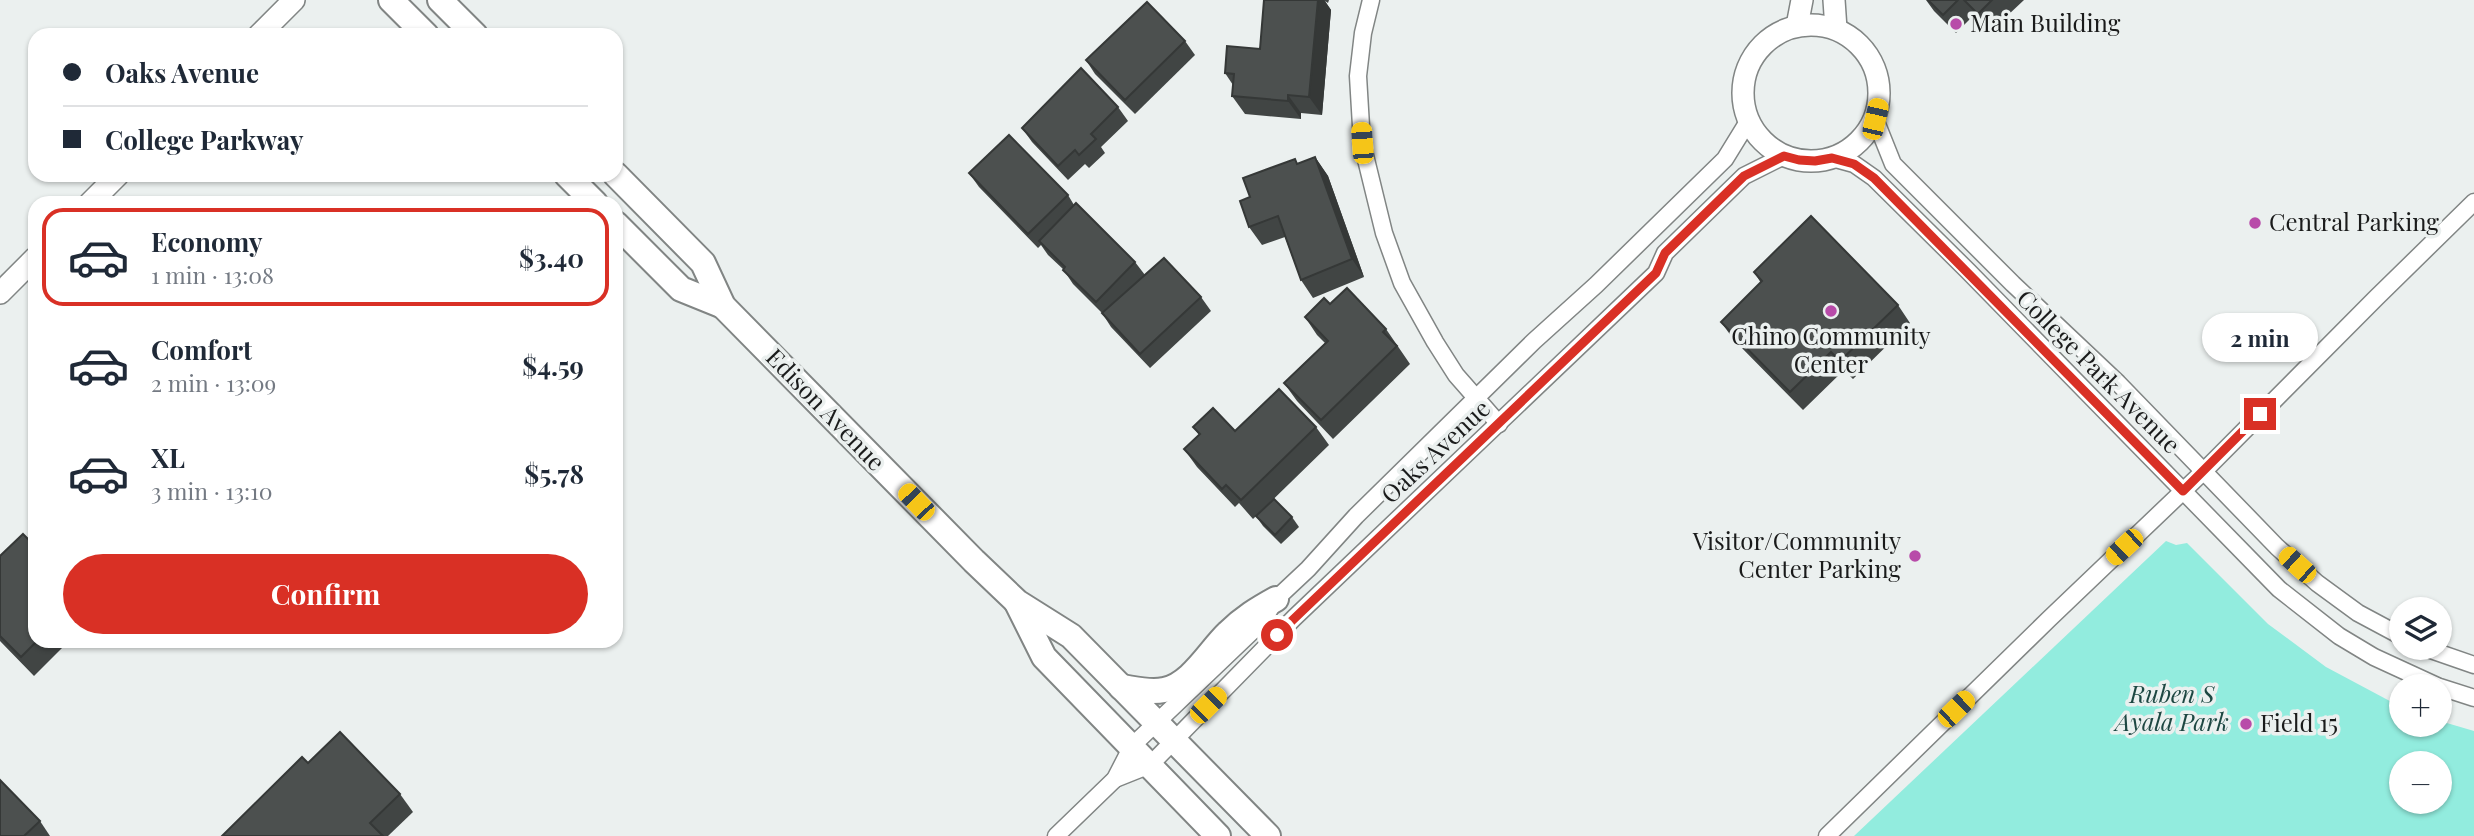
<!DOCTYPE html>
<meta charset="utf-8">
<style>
:root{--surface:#fff;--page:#f2f2f3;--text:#1f2937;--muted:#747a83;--line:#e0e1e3;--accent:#d93025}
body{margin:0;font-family:"Playfair Display",serif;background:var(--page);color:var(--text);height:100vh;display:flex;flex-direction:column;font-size:26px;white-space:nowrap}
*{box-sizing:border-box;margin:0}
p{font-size:23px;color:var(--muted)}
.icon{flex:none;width:38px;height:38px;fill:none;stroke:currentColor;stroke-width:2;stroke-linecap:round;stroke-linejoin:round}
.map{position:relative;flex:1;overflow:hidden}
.side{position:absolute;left:28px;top:196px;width:595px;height:452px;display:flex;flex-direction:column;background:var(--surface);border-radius:21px;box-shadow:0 2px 5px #0004}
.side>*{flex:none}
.guide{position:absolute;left:28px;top:28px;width:595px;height:154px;border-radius:21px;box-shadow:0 2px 5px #0004;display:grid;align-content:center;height:154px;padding:0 35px;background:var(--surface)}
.buttons{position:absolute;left:2389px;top:597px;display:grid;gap:14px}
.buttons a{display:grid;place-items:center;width:63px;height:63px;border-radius:50%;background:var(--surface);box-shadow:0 2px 5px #0004;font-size:35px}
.end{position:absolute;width:32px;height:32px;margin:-16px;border:9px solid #d93025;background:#fff;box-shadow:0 0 0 4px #fff}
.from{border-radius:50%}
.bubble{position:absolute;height:49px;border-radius:24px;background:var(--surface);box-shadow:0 2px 5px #0004;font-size:23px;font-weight:700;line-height:49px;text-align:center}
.car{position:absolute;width:21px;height:42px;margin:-21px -10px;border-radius:9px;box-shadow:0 0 5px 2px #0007;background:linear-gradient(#f5c518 24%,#345 0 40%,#f5c518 0 76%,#345 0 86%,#f5c518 0)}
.guide b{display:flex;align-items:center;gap:24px;height:66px;font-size:26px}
.guide b+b{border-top:2px solid var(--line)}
.guide i{width:18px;height:18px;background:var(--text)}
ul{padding:12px 0 0;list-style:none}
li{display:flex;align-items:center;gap:21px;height:98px;margin:0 14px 10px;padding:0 21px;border:4px solid transparent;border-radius:21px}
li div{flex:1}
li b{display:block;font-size:26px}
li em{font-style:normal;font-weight:700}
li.active{border-color:var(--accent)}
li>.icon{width:63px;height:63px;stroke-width:1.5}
.button{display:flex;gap:14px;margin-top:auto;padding:14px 35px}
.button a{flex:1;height:80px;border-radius:42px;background:var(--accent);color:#fff;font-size:28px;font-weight:700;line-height:80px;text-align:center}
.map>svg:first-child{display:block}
.green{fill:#92ecde;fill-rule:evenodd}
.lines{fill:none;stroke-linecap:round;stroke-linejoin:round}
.street-casing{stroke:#818584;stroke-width:19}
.secondary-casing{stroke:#818584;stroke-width:24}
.primary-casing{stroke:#818584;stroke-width:28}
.street{stroke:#fff;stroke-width:16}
.secondary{stroke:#fff;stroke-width:21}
.primary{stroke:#fff;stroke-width:24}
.wall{fill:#414544}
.shaded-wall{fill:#353837}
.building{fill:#4c504f;stroke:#353837;stroke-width:2}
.route{stroke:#d93025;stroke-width:9}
.poi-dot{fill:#b84ba9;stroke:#ebf0ef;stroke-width:2.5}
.labels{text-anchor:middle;stroke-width:7;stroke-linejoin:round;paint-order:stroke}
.poi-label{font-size:24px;fill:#1a1b1b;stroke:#ebf0ef;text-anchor:start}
.street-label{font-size:24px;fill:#1a1b1b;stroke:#ebf0ef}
.park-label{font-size:24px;font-style:italic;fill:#1d4742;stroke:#ebf0ef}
</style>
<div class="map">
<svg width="2474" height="836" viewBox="0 0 2474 836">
<rect width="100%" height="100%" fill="#ebf0ef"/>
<path class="green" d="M2166,541L2176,545L2187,543L2268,624L2326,667L2401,707V724H2440V721L2474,731V836H1854ZM2401,763H2440V802H2401Z"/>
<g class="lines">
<defs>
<g id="street">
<path d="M1371,0L1363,33L1358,76L1362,143L1384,233L1402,283L1435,342L1456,375L1499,424"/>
<path d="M1875,119L1893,164L2013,284L2118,383L2277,547L2317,583L2358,613L2401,636"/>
<path d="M1832,158L1854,164L1874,178L1968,271L2279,589L2339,636L2374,657L2437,686"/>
<path d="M2425,648L2474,665"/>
<path d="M2440,687L2474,698"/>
<path d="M1115,779L1150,765L1294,618L1656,273L1665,253L1744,176L1784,156"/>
<path d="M1056,836L1115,779L1132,746L1262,622L1276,599L1308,569L1356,516L1534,341L1596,285L1725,159L1749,120"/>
<path d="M1827,836L2049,619L2204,471L2376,298L2474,202"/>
</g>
<g id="secondary">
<path d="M1834,0L1836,29"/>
<circle cx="1811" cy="93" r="68"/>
<path d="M1797,26L1802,0"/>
<path d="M259,35L294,0"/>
<path d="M90,203L118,175"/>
<path d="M0,293L35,258"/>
</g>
<g id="primary">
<path d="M391,0L426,35"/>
<path d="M440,0L475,35"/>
<path d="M567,175L595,203"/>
<path d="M616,175L703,263L723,306L974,561L1017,602L1071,636L1268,836"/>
<path d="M616,224L681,289L723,306"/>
<path d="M1017,603L1044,657L1218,836"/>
<path d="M1121,687C1135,689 1150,693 1164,690C1191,685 1209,651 1228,633C1243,618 1258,609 1276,599"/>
</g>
</defs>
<use href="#street" class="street-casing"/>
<use href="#secondary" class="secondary-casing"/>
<use href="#primary" class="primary-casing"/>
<use href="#street" class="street"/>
<use href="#secondary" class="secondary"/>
<use href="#primary" class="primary"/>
</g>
<g class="wall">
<path d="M1264,0H1329L1328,3L1325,1L1331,10L1322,115L1301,113V119L1245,114L1232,96L1233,85L1225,73L1260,49Z"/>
<path d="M1926,0H2024L1990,32L1974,15L1956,33L1934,11Z"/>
<path d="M1185,41L1195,55L1135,114L1095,74L1086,60Z"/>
<path d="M1118,107L1128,121L1101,147L1105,153L1089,168L1085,164L1068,180L1032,142L1022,128Z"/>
<path d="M1315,157L1328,176L1364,277L1313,298L1301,280L1285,237L1262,245L1249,227L1250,197L1295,159L1298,164Z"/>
<path d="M969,173L1068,195L1074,205L1135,262L1145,275L1201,297L1211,311L1150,368L1111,327L1102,313L1073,284L1063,269L1048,255L1041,245L1038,248L979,187Z"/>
<path d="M1754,272L1898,305L1910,323L1853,379L1844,370L1803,410L1734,340L1721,322L1761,283Z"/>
<path d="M1330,304L1386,329L1410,364L1333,439L1297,401L1284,383L1325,343L1317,335L1305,317Z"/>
<path d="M1193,427L1235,431L1316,427L1329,445L1253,519L1239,503L1235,507L1197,467L1184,449L1199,435Z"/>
<path d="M1256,516L1292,517L1299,527L1281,544L1263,526Z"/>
<path d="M0,556L35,640H70L34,676L0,641Z"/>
<path d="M400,794L413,812L388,836H222Z"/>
<path d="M40,821L50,836H0Z"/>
</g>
<g class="shaded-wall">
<path d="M1318,0H1324L1331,10L1322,115L1309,97Z"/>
<path d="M1288,95L1301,113V119L1288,101Z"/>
<path d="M1315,157L1328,176L1364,277L1352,259Z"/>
</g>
<g class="building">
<path d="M1264,0H1318L1309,97L1288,95V101L1232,96L1234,74L1225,73L1227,46L1260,49Z"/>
<path d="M1928,0H1958L1943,15Z"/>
<path d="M1964,0H1992L1978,14Z"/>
<path d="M1147,2L1185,41L1125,100L1086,60Z"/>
<path d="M1081,68L1118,107L1091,134L1096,139L1079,155L1075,150L1058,166L1022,128Z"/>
<path d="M1009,135L1068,195L1028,234L969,173Z"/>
<path d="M1315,157L1352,259L1301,280L1278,216L1249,227L1240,201L1250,197L1243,178L1295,159L1297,164Z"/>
<path d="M1076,203L1135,262L1096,302L1063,270L1065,267L1039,241Z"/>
<path d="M1811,216L1898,305L1840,361L1831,352L1790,392L1721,322L1762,281L1754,272Z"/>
<path d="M1164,258L1201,297L1140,354L1102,313Z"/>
<path d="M1347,288L1386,329L1383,332L1397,346L1321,420L1284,383L1328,341L1305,317L1324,298L1330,304Z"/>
<path d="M1279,389L1316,427L1241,500L1226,485L1222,489L1184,449L1200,434L1193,427L1213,408L1235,431Z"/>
<path d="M1274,499L1292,517L1275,535L1256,516Z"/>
<path d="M23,534L35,546V640H38L21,657L0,636V556Z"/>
<path d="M340,732L400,794L370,823L383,836H222L302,757L308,763Z"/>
<path d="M0,780L40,821L24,836H0Z"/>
</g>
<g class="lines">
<path class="route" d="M1277,635L1656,273L1665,253L1744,176L1784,156L1799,160L1815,161L1832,158L1854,164L1874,178L2183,491L2260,414"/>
</g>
<g class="poi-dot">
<circle cx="1956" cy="24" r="7"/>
<circle cx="2255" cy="223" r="7"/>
<circle cx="1831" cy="311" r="7"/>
<circle cx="1915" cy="556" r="7"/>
<circle cx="2246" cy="724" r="7"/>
</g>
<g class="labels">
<g class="poi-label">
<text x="1970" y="32">Main Building</text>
<text x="2269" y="231">Central Parking</text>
<text x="1831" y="345" text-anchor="middle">Chino Community<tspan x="1831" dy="28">Center</tspan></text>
<text x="1901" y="550" text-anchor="end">Visitor/Community<tspan x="1901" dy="28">Center Parking</tspan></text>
<text x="2260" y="732">Field 15</text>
</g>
<g class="street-label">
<text transform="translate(2098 372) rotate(45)" y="8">College Park Avenue</text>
<text transform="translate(825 410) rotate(46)" y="8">Edison Avenue</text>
<text transform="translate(1436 452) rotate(-43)" y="8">Oaks Avenue</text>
</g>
<g class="park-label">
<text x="2172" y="703">Ruben S<tspan x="2172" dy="28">Ayala Park</tspan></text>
</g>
</g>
</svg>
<div class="buttons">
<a><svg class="icon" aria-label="layers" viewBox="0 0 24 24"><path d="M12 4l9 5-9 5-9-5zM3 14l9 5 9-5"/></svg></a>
<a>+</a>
<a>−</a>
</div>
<i class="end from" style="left:1277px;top:635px"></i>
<i class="end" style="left:2260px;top:414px"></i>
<div class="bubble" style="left:2202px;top:313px;width:116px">2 min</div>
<i class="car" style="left:1875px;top:119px;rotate:13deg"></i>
<i class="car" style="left:1362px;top:143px;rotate:356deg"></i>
<i class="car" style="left:916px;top:502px;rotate:316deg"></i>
<i class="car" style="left:2124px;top:547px;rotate:227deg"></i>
<i class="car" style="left:2297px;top:565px;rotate:312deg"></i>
<i class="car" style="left:1208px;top:705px;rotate:45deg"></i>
<i class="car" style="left:1956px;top:709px;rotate:46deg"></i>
<div class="guide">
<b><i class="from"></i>Oaks Avenue</b>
<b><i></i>College Parkway</b>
</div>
<section class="side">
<ul>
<li class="active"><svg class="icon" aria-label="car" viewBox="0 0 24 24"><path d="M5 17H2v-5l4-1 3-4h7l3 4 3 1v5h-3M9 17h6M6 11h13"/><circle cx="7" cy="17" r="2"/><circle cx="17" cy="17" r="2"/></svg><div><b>Economy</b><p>1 min · 13:08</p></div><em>$3.40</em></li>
<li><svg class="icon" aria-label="car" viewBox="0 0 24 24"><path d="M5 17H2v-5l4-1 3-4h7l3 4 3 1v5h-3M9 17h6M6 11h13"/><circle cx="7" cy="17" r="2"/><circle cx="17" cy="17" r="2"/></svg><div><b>Comfort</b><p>2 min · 13:09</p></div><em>$4.59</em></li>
<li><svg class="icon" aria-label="car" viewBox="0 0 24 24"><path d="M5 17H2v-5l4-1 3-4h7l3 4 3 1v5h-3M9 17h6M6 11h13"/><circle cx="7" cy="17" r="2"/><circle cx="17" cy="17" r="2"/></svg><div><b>XL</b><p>3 min · 13:10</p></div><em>$5.78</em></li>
</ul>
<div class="button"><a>Confirm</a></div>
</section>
</div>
